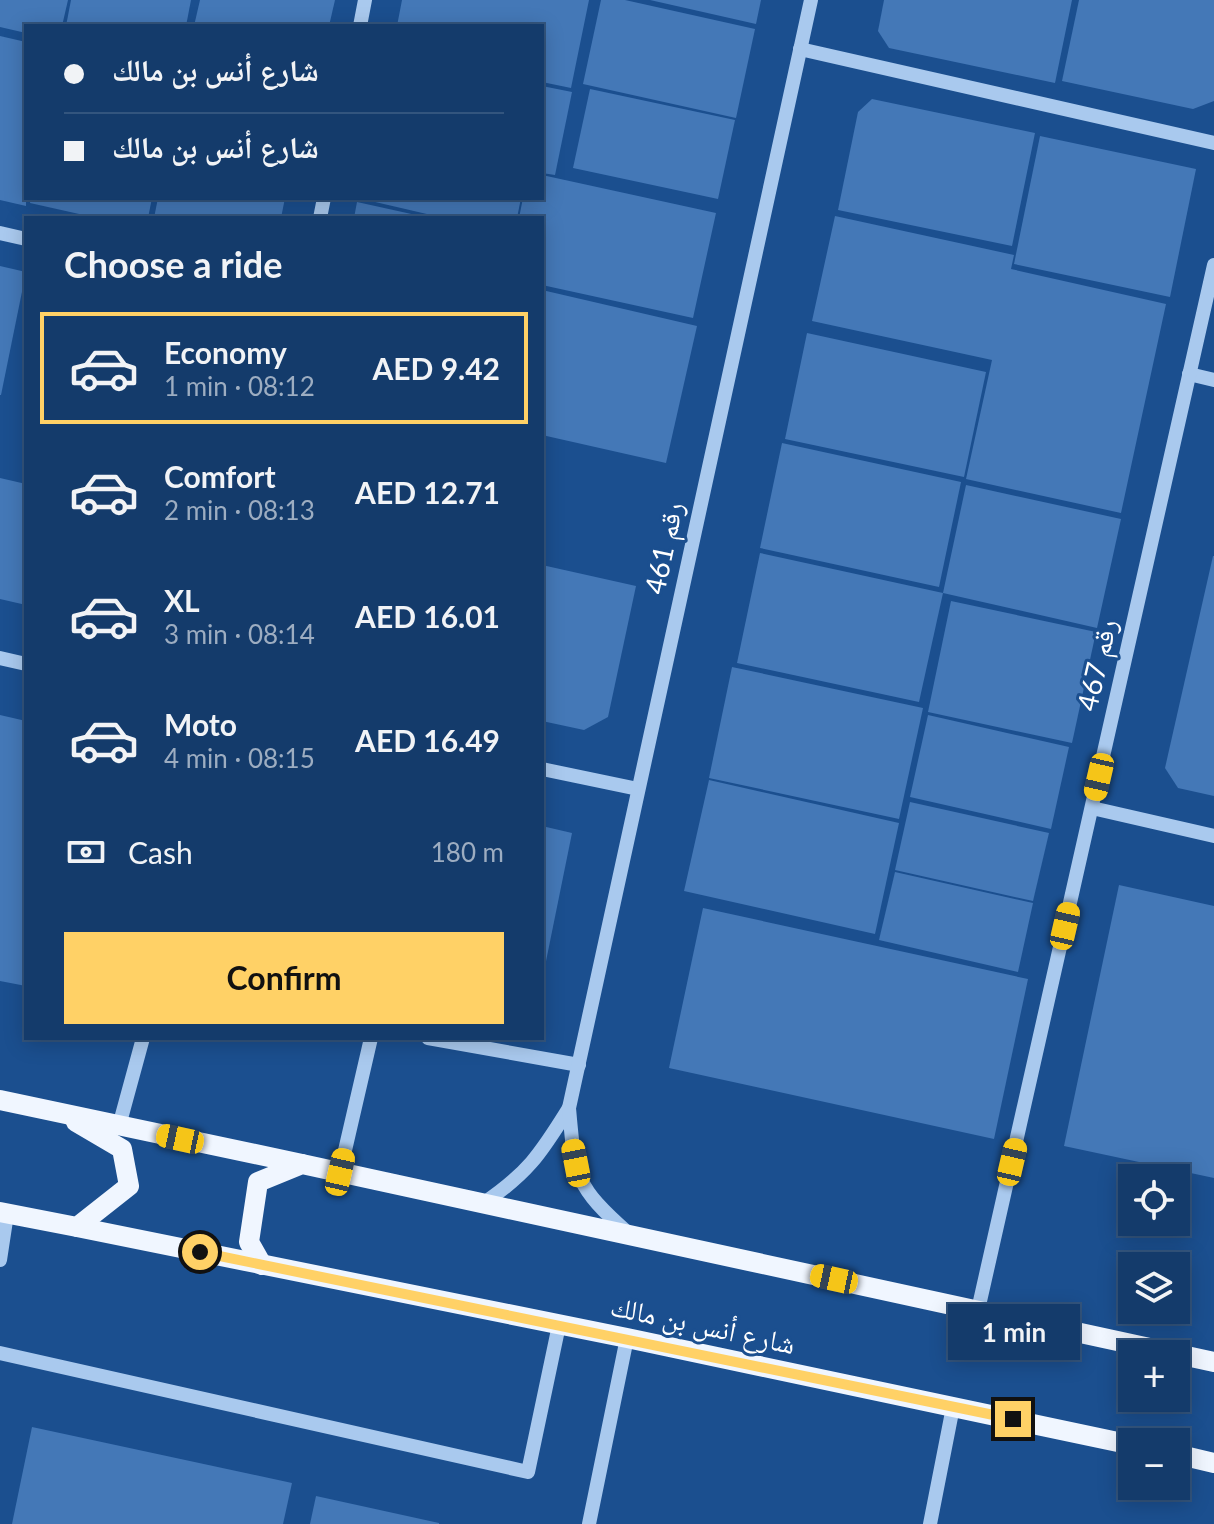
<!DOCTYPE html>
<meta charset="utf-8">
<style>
:root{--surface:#143b6b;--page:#214673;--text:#f1f3f6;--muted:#9dadc1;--line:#33557e;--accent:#ffd166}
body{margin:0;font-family:Lato,"Noto Naskh Arabic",sans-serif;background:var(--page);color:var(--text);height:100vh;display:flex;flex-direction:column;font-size:30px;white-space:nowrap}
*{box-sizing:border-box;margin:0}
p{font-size:26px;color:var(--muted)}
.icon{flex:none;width:44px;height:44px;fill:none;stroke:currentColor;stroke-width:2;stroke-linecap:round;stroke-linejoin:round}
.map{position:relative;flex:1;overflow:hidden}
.side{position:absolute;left:24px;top:216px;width:520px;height:824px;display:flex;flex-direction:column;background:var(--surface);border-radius:0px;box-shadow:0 4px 20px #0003,0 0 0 2px var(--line)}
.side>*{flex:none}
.top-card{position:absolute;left:24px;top:24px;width:520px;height:176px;border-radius:0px;box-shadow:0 4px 20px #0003,0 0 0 2px var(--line);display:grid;align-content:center;height:176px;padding:0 40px;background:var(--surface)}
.buttons{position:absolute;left:1118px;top:1164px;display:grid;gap:16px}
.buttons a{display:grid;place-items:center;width:72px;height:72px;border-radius:0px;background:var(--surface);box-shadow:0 4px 20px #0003,0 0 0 2px var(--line);font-size:40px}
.end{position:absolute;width:36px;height:36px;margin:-18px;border:10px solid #ffd166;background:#111;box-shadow:0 0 0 4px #111}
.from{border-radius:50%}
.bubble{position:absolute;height:56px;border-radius:0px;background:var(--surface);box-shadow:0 4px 20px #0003,0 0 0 2px var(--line);font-size:26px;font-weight:700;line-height:56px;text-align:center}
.car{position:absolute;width:24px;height:48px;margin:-24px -12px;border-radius:10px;box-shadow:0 0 6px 2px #0007;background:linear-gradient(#f5c518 24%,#345 0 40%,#f5c518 0 76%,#345 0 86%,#f5c518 0)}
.top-card b{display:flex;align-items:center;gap:28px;height:76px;font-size:30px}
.top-card b+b{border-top:2px solid var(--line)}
.top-card i{width:20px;height:20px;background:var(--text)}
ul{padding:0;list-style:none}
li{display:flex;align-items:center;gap:24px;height:112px;margin:0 16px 12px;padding:0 24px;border:4px solid transparent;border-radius:0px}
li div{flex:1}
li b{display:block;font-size:30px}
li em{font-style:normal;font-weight:700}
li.on{border-color:var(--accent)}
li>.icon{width:72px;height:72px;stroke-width:1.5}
h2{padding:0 40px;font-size:36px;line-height:96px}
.pay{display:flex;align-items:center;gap:20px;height:88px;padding:0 40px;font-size:30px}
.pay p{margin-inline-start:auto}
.primary-button{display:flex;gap:16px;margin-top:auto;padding:16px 40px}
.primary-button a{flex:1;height:92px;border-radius:0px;background:var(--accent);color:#111;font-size:32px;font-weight:700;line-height:92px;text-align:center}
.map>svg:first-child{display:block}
.building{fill:#4478b7}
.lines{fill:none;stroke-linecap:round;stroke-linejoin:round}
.minor{stroke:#a9c9ee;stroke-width:14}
.major{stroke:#f0f6ff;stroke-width:20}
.route{stroke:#ffd166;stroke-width:10}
.labels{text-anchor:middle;stroke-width:6;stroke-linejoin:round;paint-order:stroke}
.street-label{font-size:28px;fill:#fff;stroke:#1b4f8f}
</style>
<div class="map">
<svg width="1214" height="1524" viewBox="0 0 1214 1524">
<rect width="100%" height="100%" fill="#1b4f8f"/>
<g class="building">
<path d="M0,0H68L62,26H26V33L0,27Z"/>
<path d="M71,0H191L186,26H66Z"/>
<path d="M200,0H335L329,26H194Z"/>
<path d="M402,0H589L571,88L542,82V26H397Z"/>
<path d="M601,0H625L755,29L736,118L583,84Z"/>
<path d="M650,0H761L756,24Z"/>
<path d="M884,0H1072L1055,83L889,48L878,31Z"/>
<path d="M1079,0H1214V101L1193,109L1062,81Z"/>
<path d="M0,36L26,42V206L0,200Z"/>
<path d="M542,86L572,92L555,175L542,173Z"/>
<path d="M590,89L735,120L718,199L573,168Z"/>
<path d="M872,99L1035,133L1012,246L838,210L858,112Z"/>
<path d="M1040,136L1196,169L1170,297L1014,264Z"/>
<path d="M542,175L716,213L693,318L542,285V218H519L523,198H542Z"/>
<path d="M31,198H152L148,218H97L30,203Z"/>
<path d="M158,198H285L281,218H154Z"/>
<path d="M358,198H521L517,218H444Z"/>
<path d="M357,202L425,217V218H354Z"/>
<path d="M835,216L1014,255L1011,269L1166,304L1121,513L966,479L992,360L812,321Z"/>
<path d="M0,266L26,272L1,395H0Z"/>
<path d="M542,290L697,326L666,463L542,435Z"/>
<path d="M807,333L986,372L964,477L785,439Z"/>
<path d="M782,443L961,482L939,587L760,548Z"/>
<path d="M0,478L26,484V605L0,599Z"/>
<path d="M966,485L1121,519L1097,628L943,593Z"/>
<path d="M760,553L943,593L919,702L737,663Z"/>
<path d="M1213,556H1214V796L1178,788L1165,768Z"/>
<path d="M542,565L636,586L608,717L584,730L542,721Z"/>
<path d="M951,601L1096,632L1072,743L928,712Z"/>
<path d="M732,667L923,708L899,819L709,778Z"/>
<path d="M0,715L26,721V986L0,981Z"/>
<path d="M928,715L1069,747L1051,829L910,797Z"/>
<path d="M709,780L899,823L875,934L684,891Z"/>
<path d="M910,802L1049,833L1033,901L895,870Z"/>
<path d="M542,826L572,833L543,976H542Z"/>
<path d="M895,872L1033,903L1018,972L879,940Z"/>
<path d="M1119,885L1214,906V1178L1064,1146Z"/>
<path d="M703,908L1028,979L994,1139L669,1068Z"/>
<path d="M32,1427L292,1483L283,1524H12Z"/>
<path d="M316,1496L439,1523V1524H310Z"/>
</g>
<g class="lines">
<g class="minor">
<path d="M360,26L365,0"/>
<path d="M800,49L1214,143"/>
<path d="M320,218L324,198"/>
<path d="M0,233L26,239"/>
<path d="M1189,374L1214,380"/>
<path d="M0,658L26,664"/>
<path d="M542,769L638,789"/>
<path d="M1092,808L1214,836"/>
<path d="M428,1038L579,1065"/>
<path d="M119,1126L143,1038"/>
<path d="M340,1172L371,1038"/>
<path d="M481,1205C527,1174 540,1155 569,1108"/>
<path d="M628,1233C575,1186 575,1177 569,1108L811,0"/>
<path d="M0,1260L7,1214"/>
<path d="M978,1310L1214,265"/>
<path d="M0,1353L528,1472L559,1325"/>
<path d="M589,1524L627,1338"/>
<path d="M930,1524L953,1407"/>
</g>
<g class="major">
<path d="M0,1100L302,1164"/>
<path d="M0,1212L77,1227L129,1186L122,1149L76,1122"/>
<path d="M77,1227L627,1338L1132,1445"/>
<path d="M262,1265L249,1242L258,1182L302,1164L1214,1362"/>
<path d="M1176,1454L1214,1463"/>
</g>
</g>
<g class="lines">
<path class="route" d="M200,1252L1013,1419"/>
</g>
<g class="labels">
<g class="street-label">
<text transform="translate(664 548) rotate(-78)" y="10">رقم 461</text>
<text transform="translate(1097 665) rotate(-77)" y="10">رقم 467</text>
<text transform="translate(703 1325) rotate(12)" y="10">شارع أنس بن مالك</text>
</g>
</g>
</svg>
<div class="buttons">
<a><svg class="icon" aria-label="locate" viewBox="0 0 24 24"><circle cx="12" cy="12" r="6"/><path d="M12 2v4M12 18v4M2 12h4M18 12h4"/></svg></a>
<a><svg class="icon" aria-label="layers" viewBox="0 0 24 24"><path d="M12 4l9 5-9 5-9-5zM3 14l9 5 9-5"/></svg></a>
<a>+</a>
<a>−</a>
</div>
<i class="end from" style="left:200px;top:1252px"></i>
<i class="end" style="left:1013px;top:1419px"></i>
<div class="bubble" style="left:948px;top:1304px;width:132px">1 min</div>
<i class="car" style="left:1099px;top:777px;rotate:193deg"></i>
<i class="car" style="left:1065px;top:926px;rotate:13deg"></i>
<i class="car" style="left:180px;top:1139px;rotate:282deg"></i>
<i class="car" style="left:1012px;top:1162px;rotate:13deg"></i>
<i class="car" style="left:576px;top:1163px;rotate:349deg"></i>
<i class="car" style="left:340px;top:1172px;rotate:13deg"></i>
<i class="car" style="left:834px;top:1279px;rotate:282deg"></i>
<div class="top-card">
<b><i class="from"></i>شارع أنس بن مالك</b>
<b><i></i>شارع أنس بن مالك</b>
</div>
<section class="side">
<h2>Choose a ride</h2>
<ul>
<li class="on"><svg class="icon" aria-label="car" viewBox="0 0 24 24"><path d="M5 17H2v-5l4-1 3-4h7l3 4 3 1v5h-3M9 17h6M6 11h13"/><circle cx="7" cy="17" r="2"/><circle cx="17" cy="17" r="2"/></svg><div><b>Economy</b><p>1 min · 08:12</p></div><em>AED 9.42</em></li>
<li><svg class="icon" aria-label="car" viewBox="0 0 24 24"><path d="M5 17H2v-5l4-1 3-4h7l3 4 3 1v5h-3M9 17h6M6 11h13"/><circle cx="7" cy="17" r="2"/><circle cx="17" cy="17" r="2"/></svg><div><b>Comfort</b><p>2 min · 08:13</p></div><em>AED 12.71</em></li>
<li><svg class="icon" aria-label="car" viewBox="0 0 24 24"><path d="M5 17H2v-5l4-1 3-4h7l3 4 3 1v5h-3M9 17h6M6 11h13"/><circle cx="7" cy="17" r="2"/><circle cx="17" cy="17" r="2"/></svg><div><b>XL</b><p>3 min · 08:14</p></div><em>AED 16.01</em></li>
<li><svg class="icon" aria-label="car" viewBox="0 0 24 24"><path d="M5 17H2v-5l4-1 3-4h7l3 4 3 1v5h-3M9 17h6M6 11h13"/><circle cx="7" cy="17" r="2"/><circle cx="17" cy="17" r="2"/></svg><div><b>Moto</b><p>4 min · 08:15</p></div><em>AED 16.49</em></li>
</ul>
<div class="pay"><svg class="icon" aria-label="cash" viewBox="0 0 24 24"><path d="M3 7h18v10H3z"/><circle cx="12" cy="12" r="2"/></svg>Cash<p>180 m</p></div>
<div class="primary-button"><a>Confirm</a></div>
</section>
</div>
